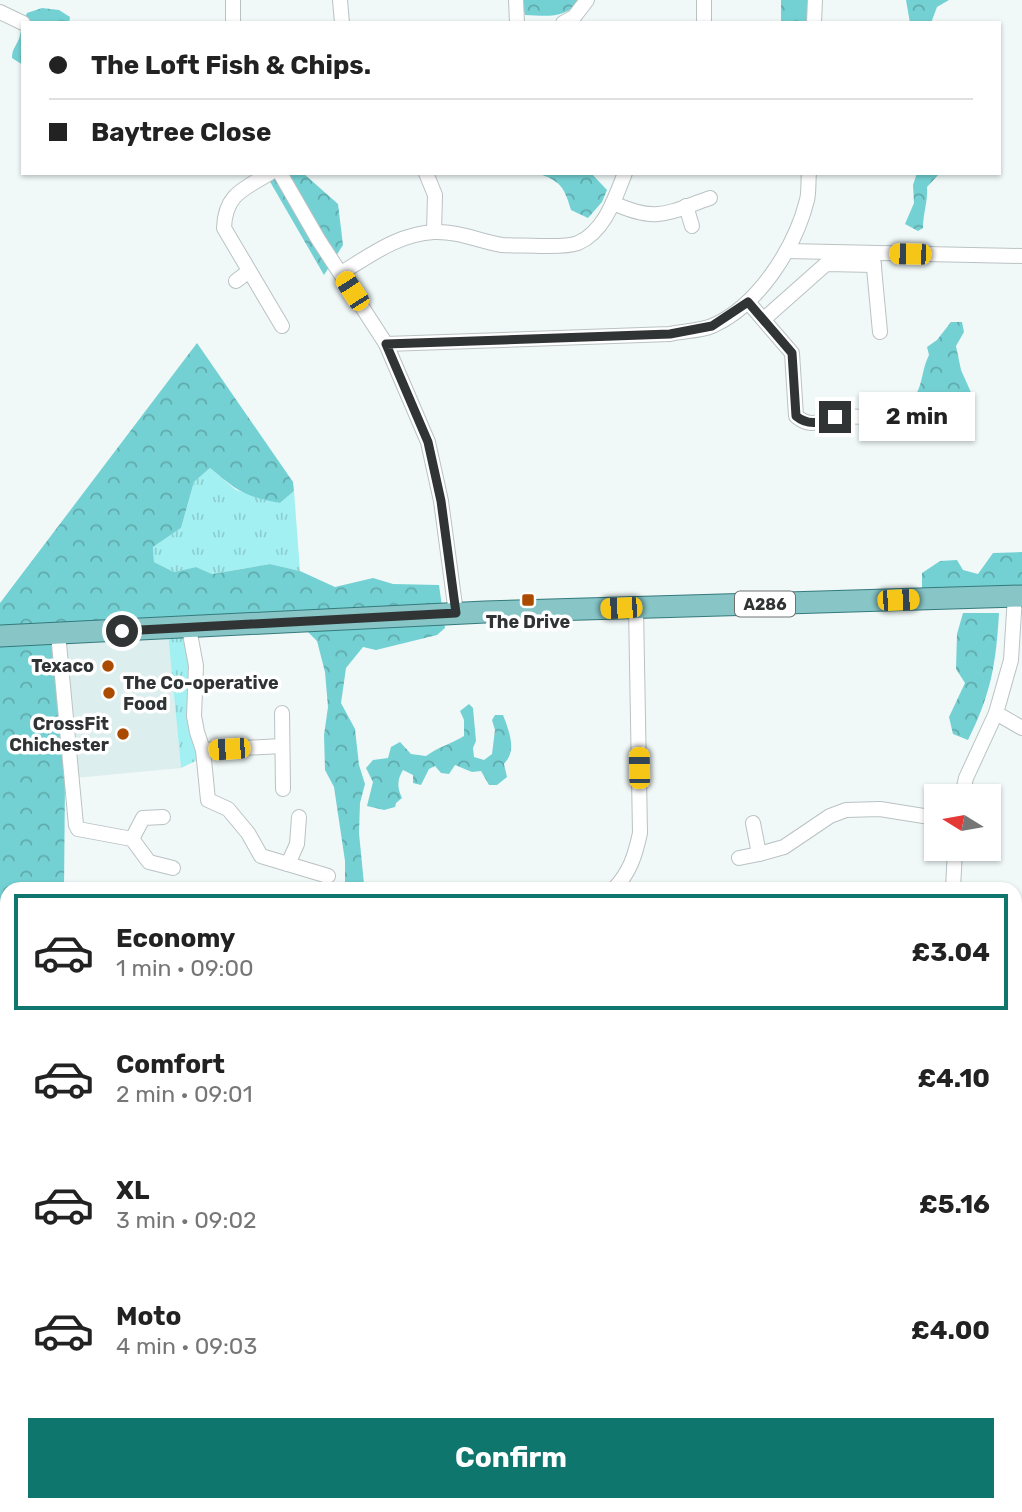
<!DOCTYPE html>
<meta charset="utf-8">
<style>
:root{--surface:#fff;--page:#f2f2f2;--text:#222;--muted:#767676;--line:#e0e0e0;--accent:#0f766e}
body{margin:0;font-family:Rubik,sans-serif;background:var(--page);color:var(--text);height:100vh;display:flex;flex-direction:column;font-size:26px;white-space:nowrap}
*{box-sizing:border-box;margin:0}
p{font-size:23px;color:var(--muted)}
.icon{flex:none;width:38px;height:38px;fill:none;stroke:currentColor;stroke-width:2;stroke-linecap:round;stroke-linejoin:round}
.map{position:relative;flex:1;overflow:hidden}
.drawer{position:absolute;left:0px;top:882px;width:1022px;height:630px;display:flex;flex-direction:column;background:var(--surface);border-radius:21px 21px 0 0;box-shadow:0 2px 5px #0004}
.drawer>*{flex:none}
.banner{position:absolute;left:21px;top:21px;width:980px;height:154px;border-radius:0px;box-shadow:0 2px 5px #0004;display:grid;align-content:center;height:154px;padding:0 28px;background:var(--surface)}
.needle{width:46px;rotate:281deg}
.controls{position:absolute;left:924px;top:784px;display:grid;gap:14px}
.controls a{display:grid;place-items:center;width:77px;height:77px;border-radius:0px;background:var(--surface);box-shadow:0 2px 5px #0004;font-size:35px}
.end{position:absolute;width:32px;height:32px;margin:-16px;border:9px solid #313434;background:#fff;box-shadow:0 0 0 4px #fff}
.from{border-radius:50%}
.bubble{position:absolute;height:49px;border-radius:0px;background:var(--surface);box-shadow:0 2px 5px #0004;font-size:23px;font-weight:700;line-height:49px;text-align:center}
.car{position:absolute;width:21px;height:42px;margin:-21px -10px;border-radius:9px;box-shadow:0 0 5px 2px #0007;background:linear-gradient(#f5c518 24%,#345 0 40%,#f5c518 0 76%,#345 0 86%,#f5c518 0)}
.banner b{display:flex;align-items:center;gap:24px;height:66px;font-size:26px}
.banner b+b{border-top:2px solid var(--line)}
.banner i{width:18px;height:18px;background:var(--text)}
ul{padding:12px 0 0;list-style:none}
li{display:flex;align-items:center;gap:21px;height:116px;margin:0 14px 10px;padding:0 14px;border:4px solid transparent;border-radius:0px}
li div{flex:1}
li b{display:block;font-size:26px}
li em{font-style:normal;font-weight:700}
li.selected{border-color:var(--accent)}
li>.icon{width:63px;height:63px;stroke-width:1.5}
.primary-button{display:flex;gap:14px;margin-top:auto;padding:14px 28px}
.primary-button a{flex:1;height:80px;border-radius:0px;background:var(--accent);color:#fff;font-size:28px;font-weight:700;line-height:80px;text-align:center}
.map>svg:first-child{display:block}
.built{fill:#dee}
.grass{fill:url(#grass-tufts)}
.forest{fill:url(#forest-crowns)}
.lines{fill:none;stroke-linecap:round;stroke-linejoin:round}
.street-casing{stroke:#bbc2c3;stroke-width:16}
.primary-casing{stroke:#357a7c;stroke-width:23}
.street{stroke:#fff;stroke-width:14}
.primary{stroke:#87c5c7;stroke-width:21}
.route{stroke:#313434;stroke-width:9}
.poi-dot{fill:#ab4b00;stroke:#fff;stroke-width:2.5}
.labels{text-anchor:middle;stroke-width:7;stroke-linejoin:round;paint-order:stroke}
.shield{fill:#fff;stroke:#6f7171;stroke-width:2}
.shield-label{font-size:16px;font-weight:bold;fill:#313434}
.poi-label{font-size:18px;font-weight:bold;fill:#313434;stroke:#fff;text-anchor:end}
</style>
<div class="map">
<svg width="1022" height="1512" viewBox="0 0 1022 1512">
<defs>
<pattern id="grass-tufts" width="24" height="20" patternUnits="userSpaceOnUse" patternTransform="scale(1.75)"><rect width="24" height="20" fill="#a3f0f2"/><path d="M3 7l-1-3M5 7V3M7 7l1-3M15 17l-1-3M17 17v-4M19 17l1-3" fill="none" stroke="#8dced0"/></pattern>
<pattern id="forest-crowns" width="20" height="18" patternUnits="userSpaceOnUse" patternTransform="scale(1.75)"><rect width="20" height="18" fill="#74d1d3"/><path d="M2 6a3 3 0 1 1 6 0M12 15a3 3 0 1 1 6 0" fill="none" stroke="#60aaac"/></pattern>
</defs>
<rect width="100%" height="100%" fill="#f0f8f8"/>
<path class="built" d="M168,634L181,768L75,778L62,638Z"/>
<g class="grass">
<path d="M210,468L236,490L280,503L294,491L300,571L270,564L212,574L196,567L174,572L154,562L153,547L181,528L194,482Z"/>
<path d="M179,633L188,647L200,759L181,768L168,634Z"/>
<path d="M1015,1196L1022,1198V1512H935L934,1505H1015Z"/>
</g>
<g class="forest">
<path d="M522,0H581C565,19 548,16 525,15Z"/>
<rect x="781" y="0" width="26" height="23"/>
<path d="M906,0H949L937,7L931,23H910Z"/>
<path d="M42,8L59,10L70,17L69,23H23V65L12,58C12,47 18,45 20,35C22,27 23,21 27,13Z"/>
<path d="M265,173H303L338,204L343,245L324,275Z"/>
<path d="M537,173H591L607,190L602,202L588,218L571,210C564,186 560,181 537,173Z"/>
<path d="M917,173H940L927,187C928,202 923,213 923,228L918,231L905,224L914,203L913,185Z"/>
<path d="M951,322H962L964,332L956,346L961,370L973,397L966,416L949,425L942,441L902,440C898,406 908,414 919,388C923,377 923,367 929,355L927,347L937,340Z"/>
<path d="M197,343L293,482L294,491L280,503C245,497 236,490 210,468L194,482L181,528L153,547L154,562L174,572L196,567L212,574L270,564L300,571L335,587L373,578L393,584L439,585L445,628L437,635L376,650L363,647L346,668L341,703L355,729L359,765L365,784L360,803L359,833L364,884L370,889H345V861L334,787L325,770L324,735L328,707L325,672L317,641L305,629H0V603Z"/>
<path d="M1022,552V590L922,593V573L940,561L957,560L963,570L978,574L993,553Z"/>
<path d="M963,613H999C996,664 991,694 968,740L953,734L949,717L965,683L956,669L957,634Z"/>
<path d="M55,639L65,779L64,889H7V932L0,930V643Z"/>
<path d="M469,704L473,708L476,741L473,748L474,757L484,760L492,754L495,730L492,720L495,715H503C507,725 514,743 510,754C509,758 506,761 504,764L507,777L497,785H489L481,771L472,772L455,765L449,774L441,773L435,766L429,769L421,785L413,783V775L403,770C397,780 397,787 402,798L396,803L395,807L384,810L367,806L373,782L366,768L373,760L388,758L391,747L400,742L411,754L426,756C438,747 451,744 464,736V720L460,711Z"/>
</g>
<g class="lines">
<defs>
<g id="street">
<path d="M340,0L342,23"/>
<path d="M516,0L517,23"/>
<path d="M0,12L23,23"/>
<path d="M233,23V0"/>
<path d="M563,23L574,17L587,0"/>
<path d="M704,23V0"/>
<path d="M814,23L815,0"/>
<path d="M270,173C244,189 225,194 224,228L282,326"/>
<path d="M280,173L318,239L386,344L428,442L441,501L456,613"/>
<path d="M426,173L435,195L434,232"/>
<path d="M613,203C657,223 667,213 710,198"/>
<path d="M686,206L692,226"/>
<path d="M787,251L1022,256"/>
<path d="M873,257L880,332"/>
<path d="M341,273C371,255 398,234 434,232C458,231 479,241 502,245C515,246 528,245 540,246C552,246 567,247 578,243C605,231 615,198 625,173"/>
<path d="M236,281L249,271"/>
<path d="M748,302L792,353L796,416C813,430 820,419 838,417C849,416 861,417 873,417"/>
<path d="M764,319L826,264L874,265"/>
<path d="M386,344L670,334C683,331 700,331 712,326C758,306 795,248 807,200C809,192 808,182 809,173"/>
<path d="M1015,596L1011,660L996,713L1022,728"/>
<path d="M189,628L196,666L194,716L197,732L203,750L208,800L228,809L248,833L261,856L328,876"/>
<path d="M58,633L76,825L78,829L132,839"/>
<path d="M282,713L283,789"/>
<path d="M203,750L282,746"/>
<path d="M962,796L966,778L996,713"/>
<path d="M163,817L143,818L132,839L149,862L173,868"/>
<path d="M753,823L759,854L784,847L830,816L846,810L880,809L936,818"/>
<path d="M739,858L759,854"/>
<path d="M288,864L297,844L299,817"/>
<path d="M614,889C630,872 635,856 640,833L636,607"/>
<path d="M953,889L955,849"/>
<path d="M1015,908L1022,910"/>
<path d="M1015,1034L1022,1036"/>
</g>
<path id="primary" d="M0,636L485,612L1022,596"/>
</defs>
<use href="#street" class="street-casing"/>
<use href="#primary" class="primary-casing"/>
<use href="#street" class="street"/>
<use href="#primary" class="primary"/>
</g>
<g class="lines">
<path class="route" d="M122,631L456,613L441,501L428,442L386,344L670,334L712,326L748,302L792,353L796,416C808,426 820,423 835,417"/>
</g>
<g class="poi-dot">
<rect x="521" y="593" width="14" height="14" rx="3.5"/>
<circle cx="108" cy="666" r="7"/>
<circle cx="109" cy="693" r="7"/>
<circle cx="123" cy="734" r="7"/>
</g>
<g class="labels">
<rect class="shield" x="735" y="591.5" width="60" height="25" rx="5"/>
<g class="shield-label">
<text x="765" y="610">A286</text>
</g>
<g class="poi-label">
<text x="528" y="628" text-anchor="middle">The Drive</text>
<text x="94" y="672">Texaco</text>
<text x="123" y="689" text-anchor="start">The Co-operative<tspan x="123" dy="21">Food</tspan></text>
<text x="109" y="730">CrossFit<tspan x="109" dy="21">Chichester</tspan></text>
</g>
</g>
</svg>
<div class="controls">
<a><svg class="needle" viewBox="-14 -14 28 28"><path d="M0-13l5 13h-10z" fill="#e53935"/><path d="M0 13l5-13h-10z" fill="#767676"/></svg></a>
</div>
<i class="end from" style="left:122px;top:631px"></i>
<i class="end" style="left:835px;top:417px"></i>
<div class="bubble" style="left:859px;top:392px;width:116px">2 min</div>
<i class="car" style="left:910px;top:254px;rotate:271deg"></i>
<i class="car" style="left:352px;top:291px;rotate:327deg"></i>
<i class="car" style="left:898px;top:600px;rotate:88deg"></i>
<i class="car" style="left:621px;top:608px;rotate:268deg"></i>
<i class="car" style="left:229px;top:749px;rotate:266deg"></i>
<i class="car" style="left:639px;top:768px;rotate:359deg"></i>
<div class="banner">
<b><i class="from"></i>The Loft Fish &amp; Chips.</b>
<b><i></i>Baytree Close</b>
</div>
<section class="drawer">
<ul>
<li class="selected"><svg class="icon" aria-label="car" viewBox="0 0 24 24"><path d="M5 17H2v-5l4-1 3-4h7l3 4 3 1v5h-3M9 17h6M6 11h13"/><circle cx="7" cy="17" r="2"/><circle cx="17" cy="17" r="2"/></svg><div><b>Economy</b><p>1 min · 09:00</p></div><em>£3.04</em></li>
<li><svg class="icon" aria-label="car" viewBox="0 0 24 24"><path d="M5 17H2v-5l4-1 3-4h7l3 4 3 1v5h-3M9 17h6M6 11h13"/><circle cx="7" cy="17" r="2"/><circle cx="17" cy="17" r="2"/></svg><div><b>Comfort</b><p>2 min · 09:01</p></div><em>£4.10</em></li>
<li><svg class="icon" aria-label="car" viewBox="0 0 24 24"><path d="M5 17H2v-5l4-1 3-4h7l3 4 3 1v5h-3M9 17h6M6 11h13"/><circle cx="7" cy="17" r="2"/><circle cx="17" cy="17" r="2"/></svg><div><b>XL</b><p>3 min · 09:02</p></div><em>£5.16</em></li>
<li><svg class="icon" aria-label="car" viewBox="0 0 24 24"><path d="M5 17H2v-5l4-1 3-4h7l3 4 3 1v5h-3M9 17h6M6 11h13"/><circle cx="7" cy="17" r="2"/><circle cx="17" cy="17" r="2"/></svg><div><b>Moto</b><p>4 min · 09:03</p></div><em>£4.00</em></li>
</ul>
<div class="primary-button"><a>Confirm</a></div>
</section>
</div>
